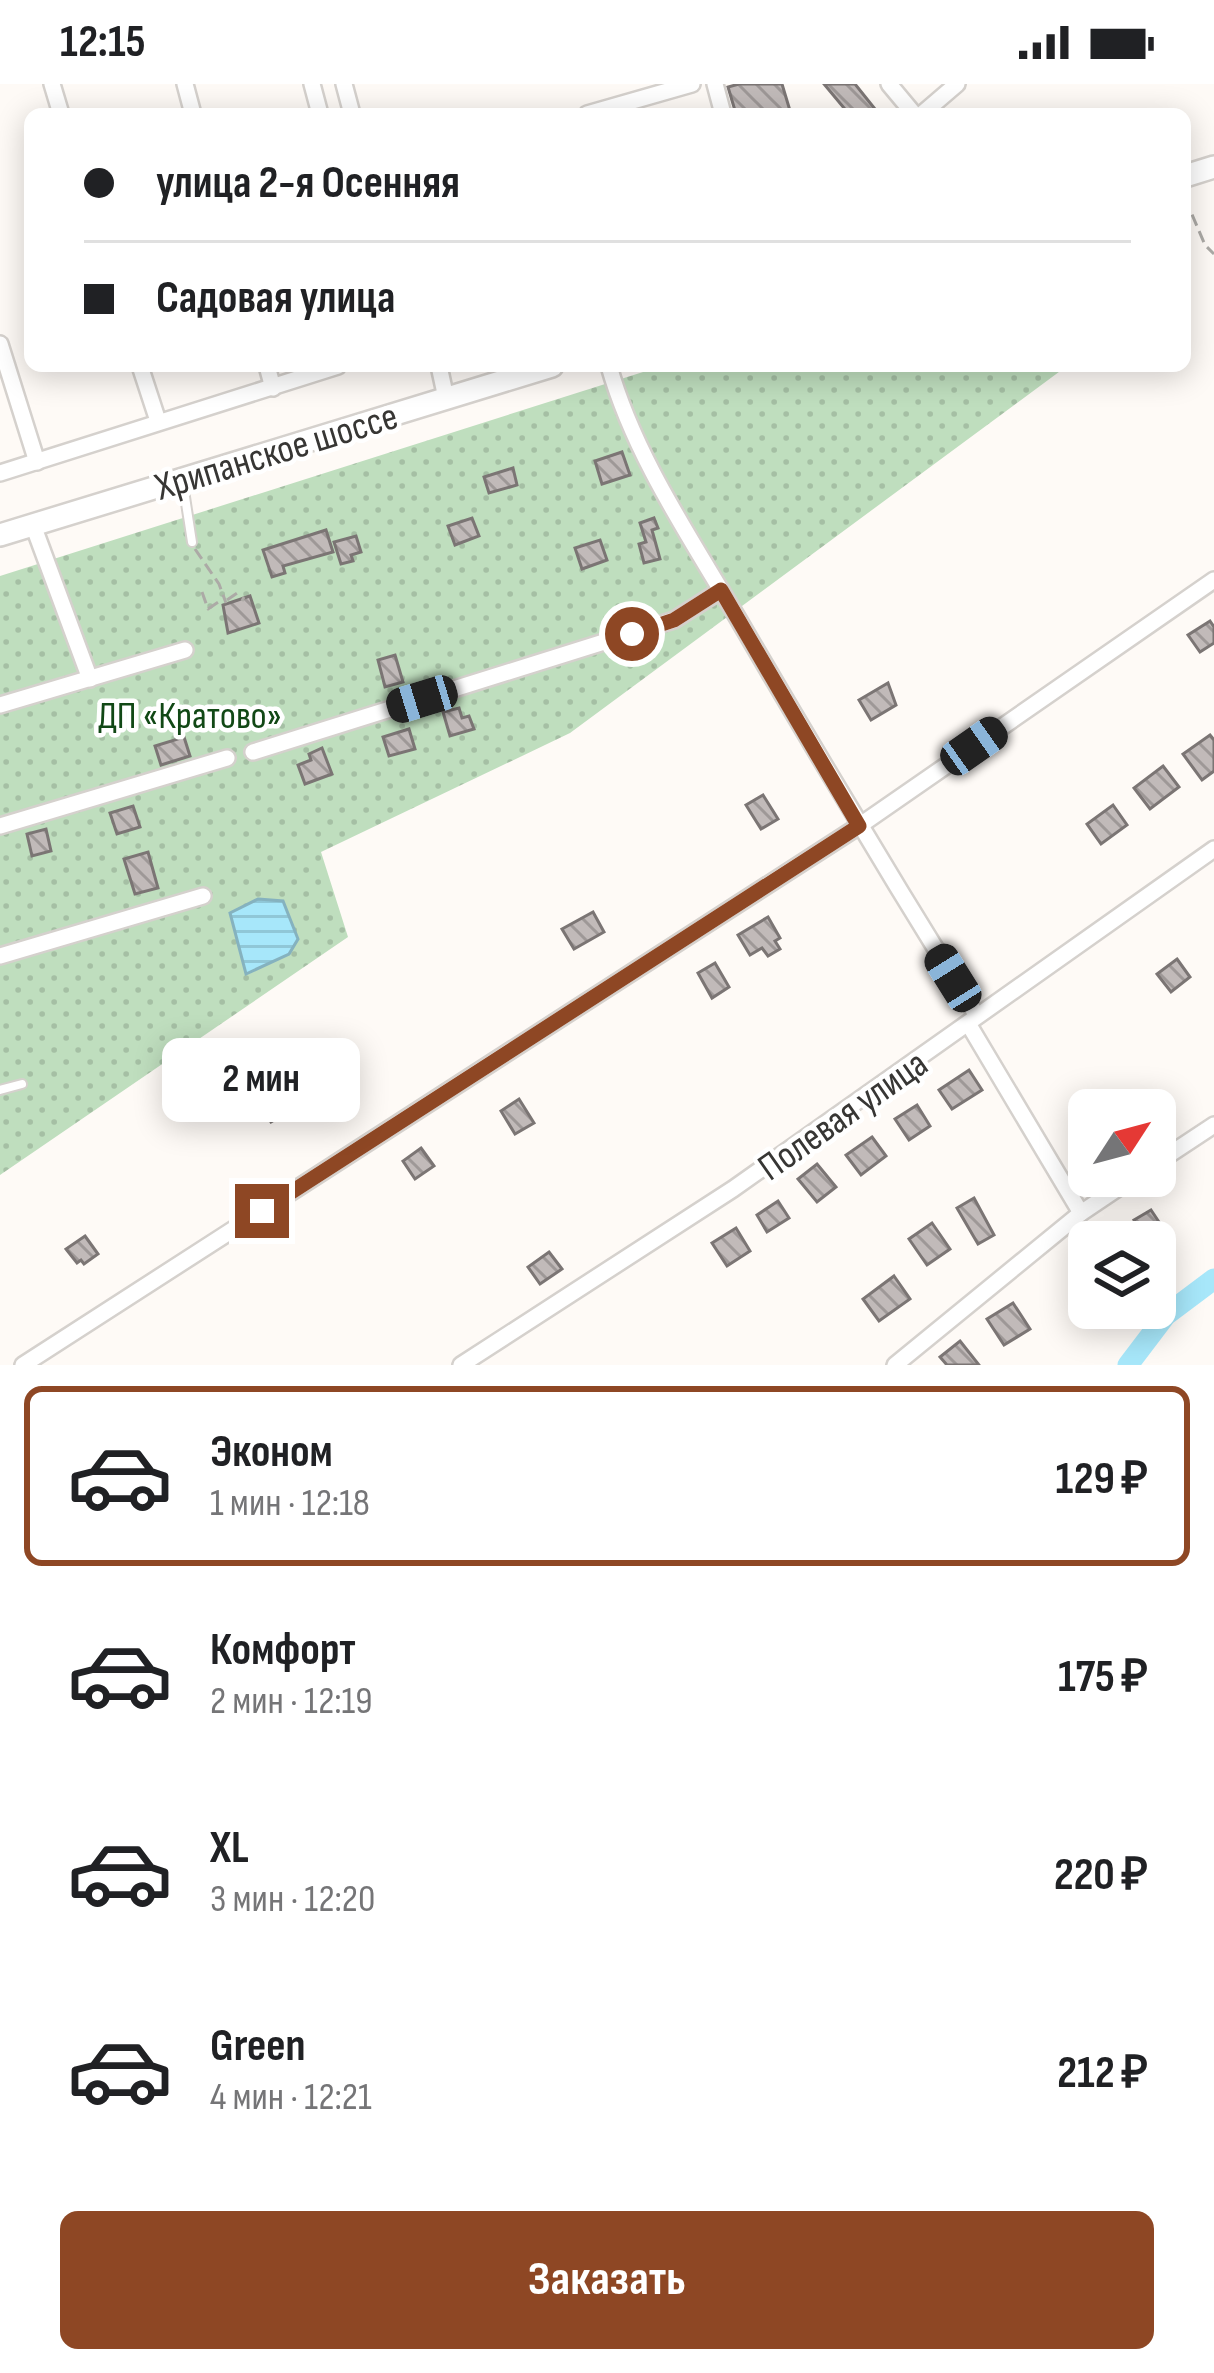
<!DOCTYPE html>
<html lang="ru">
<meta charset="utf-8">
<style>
:root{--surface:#fff;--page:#f2f2f2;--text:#202124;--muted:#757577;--line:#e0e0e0;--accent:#8e4724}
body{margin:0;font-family:"Sofia Sans Condensed",sans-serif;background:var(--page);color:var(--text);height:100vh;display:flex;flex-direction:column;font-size:45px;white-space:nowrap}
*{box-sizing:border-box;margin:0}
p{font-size:39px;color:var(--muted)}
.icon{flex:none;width:66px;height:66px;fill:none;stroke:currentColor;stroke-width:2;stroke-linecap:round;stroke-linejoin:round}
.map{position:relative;height:1281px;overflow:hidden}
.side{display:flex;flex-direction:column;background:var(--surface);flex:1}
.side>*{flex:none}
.guide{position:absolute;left:24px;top:24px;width:1167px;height:264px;border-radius:18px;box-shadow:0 6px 30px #0003;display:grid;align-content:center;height:264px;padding:0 60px;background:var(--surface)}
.needle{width:78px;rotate:54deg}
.buttons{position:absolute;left:1068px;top:1005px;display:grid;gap:24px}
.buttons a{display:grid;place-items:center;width:108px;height:108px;border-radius:18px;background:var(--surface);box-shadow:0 6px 30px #0003;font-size:60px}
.end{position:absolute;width:54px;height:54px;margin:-27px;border:15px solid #8e4724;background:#fff;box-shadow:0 0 0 6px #fff}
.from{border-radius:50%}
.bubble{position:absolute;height:84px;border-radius:18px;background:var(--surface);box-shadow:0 6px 30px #0003;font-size:39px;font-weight:700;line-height:84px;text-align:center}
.car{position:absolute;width:36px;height:72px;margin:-36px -18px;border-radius:15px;box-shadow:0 0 9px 3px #0007;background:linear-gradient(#222 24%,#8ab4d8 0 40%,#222 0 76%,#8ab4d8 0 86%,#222 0)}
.guide b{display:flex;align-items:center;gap:42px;height:114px;font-size:45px}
.guide b+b{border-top:3px solid var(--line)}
.guide i{width:30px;height:30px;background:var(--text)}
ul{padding:21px 0 0;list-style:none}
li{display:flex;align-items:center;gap:36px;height:180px;margin:0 24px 18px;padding:0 36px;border:6px solid transparent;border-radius:18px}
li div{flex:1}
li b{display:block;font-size:45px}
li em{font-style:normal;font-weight:700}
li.on{border-color:var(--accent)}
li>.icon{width:108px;height:108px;stroke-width:1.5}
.action{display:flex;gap:24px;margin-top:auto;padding:24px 60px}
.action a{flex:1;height:138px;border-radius:18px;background:var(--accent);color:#fff;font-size:48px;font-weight:700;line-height:138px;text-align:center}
.status{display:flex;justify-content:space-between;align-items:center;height:84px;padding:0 60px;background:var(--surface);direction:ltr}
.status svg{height:33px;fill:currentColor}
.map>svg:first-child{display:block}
.garden{fill:url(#garden-dots)}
.water{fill:url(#water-rules);stroke:#85b2bf;stroke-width:3}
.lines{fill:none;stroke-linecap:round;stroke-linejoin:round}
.river{stroke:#a7e7fa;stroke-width:21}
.building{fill:url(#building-back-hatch);stroke:#7b7574;stroke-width:3}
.lane-casing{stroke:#d5d1cd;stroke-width:12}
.street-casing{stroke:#d5d1cd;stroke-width:20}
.secondary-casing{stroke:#d5d1cd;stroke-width:26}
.path{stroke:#acaaa6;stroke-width:3;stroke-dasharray:12 6;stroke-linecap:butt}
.lane{stroke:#fff;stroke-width:8}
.street{stroke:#fff;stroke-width:15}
.secondary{stroke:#fff;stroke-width:21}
.route{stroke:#8e4724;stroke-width:15}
.labels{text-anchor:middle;stroke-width:9;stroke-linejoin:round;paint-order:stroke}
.street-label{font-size:39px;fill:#373634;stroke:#fff}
.park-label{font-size:39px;fill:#114815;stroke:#fff}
</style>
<div class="status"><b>12:15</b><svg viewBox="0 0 49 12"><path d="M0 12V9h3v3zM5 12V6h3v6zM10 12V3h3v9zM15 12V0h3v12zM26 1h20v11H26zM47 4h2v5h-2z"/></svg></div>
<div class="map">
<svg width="1214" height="1281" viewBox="0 0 1214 1281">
<defs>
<pattern id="garden-dots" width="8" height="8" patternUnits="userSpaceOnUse" patternTransform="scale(3)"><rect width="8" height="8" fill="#bfdebe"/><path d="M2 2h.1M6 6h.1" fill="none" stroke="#a5bfa4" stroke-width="1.8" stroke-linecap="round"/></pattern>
<pattern id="water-rules" width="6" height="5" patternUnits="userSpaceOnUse" patternTransform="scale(3)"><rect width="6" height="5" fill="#a7e7fa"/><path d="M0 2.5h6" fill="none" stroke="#90c7d7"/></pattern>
<pattern id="building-back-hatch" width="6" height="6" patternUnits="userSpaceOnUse" patternTransform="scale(3)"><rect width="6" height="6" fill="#c1bab9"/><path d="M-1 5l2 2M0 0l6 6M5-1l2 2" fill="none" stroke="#9e9897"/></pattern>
</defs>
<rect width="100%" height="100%" fill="#fefaf6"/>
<path class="garden" d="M662,282H1067L570,649L321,768L348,853L0,1091V492Z"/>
<path class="water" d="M258,815L283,817L298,855L289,870L246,890L230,829Z"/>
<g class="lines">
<path class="river" d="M1128,1281L1166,1231L1214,1195"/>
</g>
<g class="building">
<path d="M739,0H782L791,30H736L728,3Z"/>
<path d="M824,0H855L879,30H849Z"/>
<path d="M622,368L630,391L602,400L595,377Z"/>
<path d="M513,384L517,401L489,409L484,393Z"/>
<path d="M472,434L479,452L455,461L448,442Z"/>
<path d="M654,434L658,444L652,446L660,475L644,479L639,460L646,458L640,439Z"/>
<path d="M326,446L333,468L283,482L285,489L272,493L263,466Z"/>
<path d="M356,452L361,468L351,471L353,477L341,480L334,458Z"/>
<path d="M600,456L607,476L582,485L575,464Z"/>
<path d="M250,512L259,539L228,549L223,521Z"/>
<path d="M1210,537L1214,543V559L1200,568L1188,551Z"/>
<path d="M395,571L403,598L385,603L378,576Z"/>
<path d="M888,599L896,621L871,636L859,616Z"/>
<path d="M459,624L462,634L469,632L474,645L450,652L443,628Z"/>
<path d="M409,645L415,665L389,672L383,653Z"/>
<path d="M1210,651L1214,656V687L1202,696L1183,670Z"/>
<path d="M184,653L190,672L161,681L155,662Z"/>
<path d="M322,664L332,690L305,700L298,681L311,676L309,670Z"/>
<path d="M1163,682L1179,703L1150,725L1134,704Z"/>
<path d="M763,711L778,735L761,745L746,721Z"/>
<path d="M1113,721L1127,741L1101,760L1087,740Z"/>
<path d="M133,722L140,743L117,750L110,729Z"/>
<path d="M46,745L51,767L32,772L27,750Z"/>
<path d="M148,768L158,804L135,810L124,775Z"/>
<path d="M593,828L604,848L574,865L562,845Z"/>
<path d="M768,833L780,854L775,857L780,865L768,872L762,864L750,871L738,851Z"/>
<path d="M1177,875L1190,893L1171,908L1157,890Z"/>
<path d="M715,879L729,903L712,914L698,889Z"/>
<path d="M969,986L982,1006L952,1025L939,1006Z"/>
<path d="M280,1001L294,1024L271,1038L256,1014Z"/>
<path d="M519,1015L534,1039L515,1050L501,1027Z"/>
<path d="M917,1021L930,1042L909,1056L895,1035Z"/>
<path d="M872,1053L886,1072L861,1091L846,1071Z"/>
<path d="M421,1064L434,1082L415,1095L403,1077Z"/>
<path d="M817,1080L836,1103L817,1118L798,1095Z"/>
<path d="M974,1114L994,1151L978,1160L957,1124Z"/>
<path d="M778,1117L789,1134L767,1148L757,1131Z"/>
<path d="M1151,1126L1163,1144L1142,1158H1112L1137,1141L1134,1136Z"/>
<path d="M932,1139L950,1165L927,1181L909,1155Z"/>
<path d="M736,1144L750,1167L727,1182L712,1159Z"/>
<path d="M85,1152L98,1170L84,1180L81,1176L77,1179L66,1165Z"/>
<path d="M549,1168L562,1185L540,1200L528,1183Z"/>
<path d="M894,1192L910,1215L879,1237L863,1215Z"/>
<path d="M1013,1219L1030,1245L1004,1261L987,1235Z"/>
<path d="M960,1257L979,1281H947L940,1273Z"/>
</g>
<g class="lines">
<defs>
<g id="lane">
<path d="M183,400L192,458"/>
<path d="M0,1006L22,1000"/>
</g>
<g id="street">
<path d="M52,0L61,30"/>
<path d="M185,0L193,30"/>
<path d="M312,0L320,30"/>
<path d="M344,0L352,30"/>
<path d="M715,0L723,30"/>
<path d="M889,0L914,30"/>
<path d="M587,30L692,0"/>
<path d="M922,30L957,0"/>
<path d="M0,260L37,378"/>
<path d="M140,282L158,337"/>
<path d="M267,282L273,304"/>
<path d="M439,282L446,314"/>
<path d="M609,282C634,371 690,453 737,533C815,667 895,800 977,932"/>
<path d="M0,389L338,282"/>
<path d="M33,441L90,595"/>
<path d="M0,621L185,566"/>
<path d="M253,668L674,536L721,506"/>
<path d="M0,742L227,674"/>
<path d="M0,872L203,812"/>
<path d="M969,941L1081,1129"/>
<path d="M1155,1080L1214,1041"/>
<path d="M23,1281L859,742L1214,496"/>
<path d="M461,1281L733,1105L1214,765"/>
<path d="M895,1281L1081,1129L1136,1092"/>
</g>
<g id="secondary">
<path d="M1185,92L1214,83"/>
<path d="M0,451L552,282"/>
</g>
</defs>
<use href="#lane" class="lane-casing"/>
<use href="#street" class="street-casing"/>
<use href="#secondary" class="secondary-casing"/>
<g class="path">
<path d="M1185,114L1205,161L1214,170"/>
<path d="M195,465L219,500L226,519"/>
<path d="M202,508L208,525L220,517"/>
<path d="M227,516L240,507"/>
<path d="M242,517L244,513"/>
</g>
<use href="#lane" class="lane"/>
<use href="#street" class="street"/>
<use href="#secondary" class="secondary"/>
</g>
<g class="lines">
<path class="route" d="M262,1127L859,742L721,506L674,536L632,550"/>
</g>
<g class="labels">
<g class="street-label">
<text transform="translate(276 366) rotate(-17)" y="14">Хрипанское шоссе</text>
<text transform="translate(842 1030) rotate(-35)" y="14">Полевая улица</text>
</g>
<g class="park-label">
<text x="190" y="644">ДП «Кратово»</text>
</g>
</g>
</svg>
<div class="buttons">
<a><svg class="needle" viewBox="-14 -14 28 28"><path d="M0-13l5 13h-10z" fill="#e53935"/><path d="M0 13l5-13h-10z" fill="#757577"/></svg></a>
<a><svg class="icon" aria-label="layers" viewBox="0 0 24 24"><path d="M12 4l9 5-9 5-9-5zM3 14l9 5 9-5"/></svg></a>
</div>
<i class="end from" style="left:632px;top:550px"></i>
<i class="end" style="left:262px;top:1127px"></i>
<div class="bubble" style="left:162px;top:954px;width:198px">2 мин</div>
<i class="car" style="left:422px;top:615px;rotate:253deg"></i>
<i class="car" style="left:974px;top:662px;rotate:55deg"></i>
<i class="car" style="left:953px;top:894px;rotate:328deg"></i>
<div class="guide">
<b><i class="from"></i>улица 2-я Осенняя</b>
<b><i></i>Садовая улица</b>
</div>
</div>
<section class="side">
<ul>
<li class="on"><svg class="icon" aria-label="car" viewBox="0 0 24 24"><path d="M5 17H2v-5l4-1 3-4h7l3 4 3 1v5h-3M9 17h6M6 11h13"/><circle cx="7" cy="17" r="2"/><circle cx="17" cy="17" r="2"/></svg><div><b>Эконом</b><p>1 мин · 12:18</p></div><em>129 ₽</em></li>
<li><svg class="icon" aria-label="car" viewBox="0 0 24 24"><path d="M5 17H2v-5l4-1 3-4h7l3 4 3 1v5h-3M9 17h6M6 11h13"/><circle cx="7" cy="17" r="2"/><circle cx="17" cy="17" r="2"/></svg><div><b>Комфорт</b><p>2 мин · 12:19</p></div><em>175 ₽</em></li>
<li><svg class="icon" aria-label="car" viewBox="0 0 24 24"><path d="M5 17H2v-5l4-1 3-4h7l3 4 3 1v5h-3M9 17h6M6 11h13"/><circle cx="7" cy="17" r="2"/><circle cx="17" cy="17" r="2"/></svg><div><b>XL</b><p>3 мин · 12:20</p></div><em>220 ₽</em></li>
<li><svg class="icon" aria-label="car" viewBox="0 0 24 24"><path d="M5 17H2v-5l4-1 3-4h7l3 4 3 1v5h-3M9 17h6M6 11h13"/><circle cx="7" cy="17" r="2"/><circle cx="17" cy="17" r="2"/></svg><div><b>Green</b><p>4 мин · 12:21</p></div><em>212 ₽</em></li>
</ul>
<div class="action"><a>Заказать</a></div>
</section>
